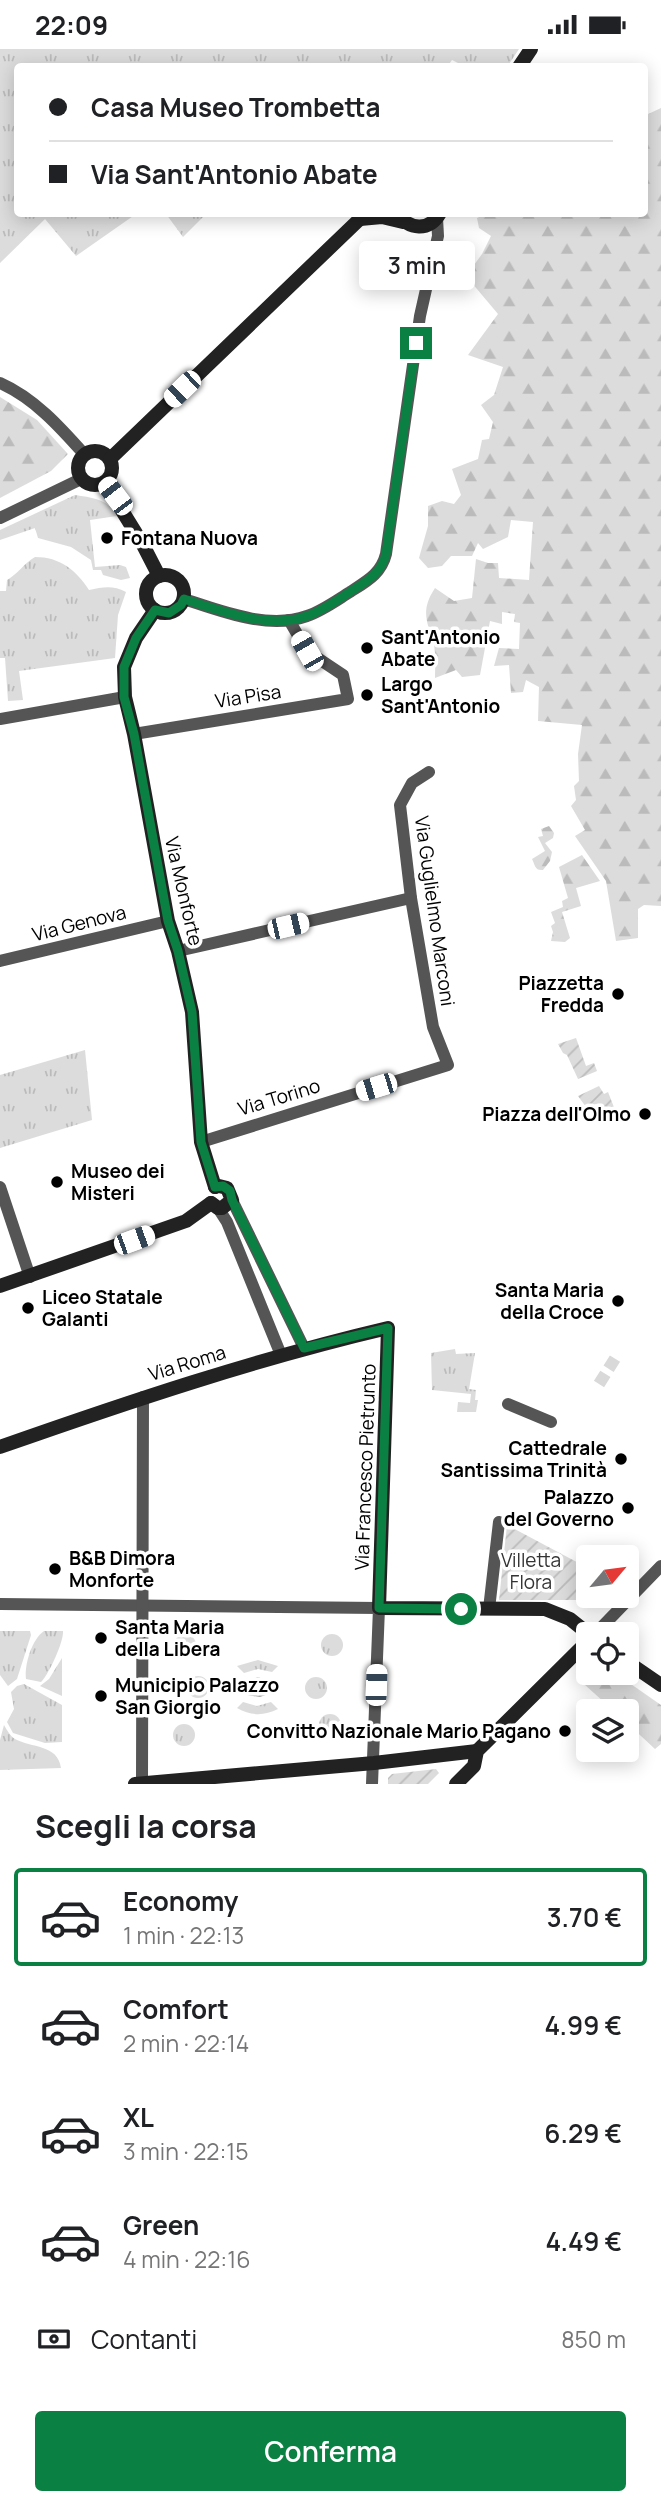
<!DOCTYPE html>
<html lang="it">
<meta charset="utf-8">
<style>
:root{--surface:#fff;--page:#f6f6f6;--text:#202124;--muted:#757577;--line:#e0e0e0;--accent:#0b8043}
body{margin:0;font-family:Manrope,sans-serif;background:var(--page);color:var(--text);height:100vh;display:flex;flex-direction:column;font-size:26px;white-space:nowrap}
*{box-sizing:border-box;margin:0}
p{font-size:23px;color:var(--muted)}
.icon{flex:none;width:38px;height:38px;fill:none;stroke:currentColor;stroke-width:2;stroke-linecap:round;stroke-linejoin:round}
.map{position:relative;height:1735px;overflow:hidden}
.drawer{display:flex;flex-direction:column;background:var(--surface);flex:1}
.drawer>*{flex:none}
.top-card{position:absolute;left:14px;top:14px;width:634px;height:154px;border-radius:7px;box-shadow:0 4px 18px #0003;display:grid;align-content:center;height:154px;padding:0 35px;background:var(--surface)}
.needle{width:46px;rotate:61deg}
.tools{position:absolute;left:576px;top:1496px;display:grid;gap:14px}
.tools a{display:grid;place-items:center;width:63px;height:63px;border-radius:7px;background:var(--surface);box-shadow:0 4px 18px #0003;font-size:35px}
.end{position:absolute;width:32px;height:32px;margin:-16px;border:9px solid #0b8043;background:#fff;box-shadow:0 0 0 4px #fff}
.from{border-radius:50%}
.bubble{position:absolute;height:49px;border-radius:7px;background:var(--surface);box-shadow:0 4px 18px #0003;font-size:23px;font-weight:600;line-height:49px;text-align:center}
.car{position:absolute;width:21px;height:42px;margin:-21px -10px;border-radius:9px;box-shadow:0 0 5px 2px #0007;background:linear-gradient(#fff 24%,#345 0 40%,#fff 0 76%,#345 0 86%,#fff 0)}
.top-card b{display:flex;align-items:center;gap:24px;height:66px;font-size:26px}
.top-card b+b{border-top:2px solid var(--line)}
.top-card i{width:18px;height:18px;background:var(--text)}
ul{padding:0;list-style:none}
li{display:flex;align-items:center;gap:21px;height:98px;margin:0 14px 10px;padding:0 21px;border:4px solid transparent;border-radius:7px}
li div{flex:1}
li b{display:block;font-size:26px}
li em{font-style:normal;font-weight:600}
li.on{border-color:var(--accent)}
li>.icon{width:63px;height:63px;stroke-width:1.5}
h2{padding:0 35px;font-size:32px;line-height:84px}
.pay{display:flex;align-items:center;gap:18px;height:77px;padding:0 35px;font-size:26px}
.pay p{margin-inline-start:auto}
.cta{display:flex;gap:14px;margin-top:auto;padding:14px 35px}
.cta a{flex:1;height:80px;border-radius:7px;background:var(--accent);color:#fff;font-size:28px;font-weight:600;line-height:80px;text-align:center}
.status{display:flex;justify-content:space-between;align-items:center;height:49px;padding:0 35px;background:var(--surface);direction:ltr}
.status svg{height:19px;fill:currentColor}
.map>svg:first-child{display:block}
.grass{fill:url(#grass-tufts)}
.forest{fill:url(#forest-firs)}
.garden{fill:url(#garden-furrows)}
.water{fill:url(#water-waves)}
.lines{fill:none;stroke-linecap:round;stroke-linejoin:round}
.street-tunnel{stroke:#d9d9d9;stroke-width:12;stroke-dasharray:12 6;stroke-linecap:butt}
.street{stroke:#555;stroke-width:12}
.secondary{stroke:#222;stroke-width:14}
.route{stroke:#0b8043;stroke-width:9}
.poi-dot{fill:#000;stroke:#fff;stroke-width:2.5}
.labels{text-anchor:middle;stroke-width:7;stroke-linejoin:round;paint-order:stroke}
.poi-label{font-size:19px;font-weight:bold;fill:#000;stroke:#fff;text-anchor:start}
.street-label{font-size:19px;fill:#000;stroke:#fff}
.park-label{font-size:19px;fill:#333;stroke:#fff}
</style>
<div class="status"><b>22:09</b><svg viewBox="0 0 49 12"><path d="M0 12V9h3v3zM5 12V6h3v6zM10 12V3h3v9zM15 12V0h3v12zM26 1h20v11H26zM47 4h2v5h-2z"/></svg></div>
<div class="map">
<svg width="661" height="1735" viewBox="0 0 661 1735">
<defs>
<pattern id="grass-tufts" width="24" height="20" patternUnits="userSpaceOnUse" patternTransform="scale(1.75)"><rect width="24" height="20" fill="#dcdcdc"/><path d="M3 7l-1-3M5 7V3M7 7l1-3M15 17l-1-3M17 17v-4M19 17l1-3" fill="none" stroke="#bbb"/></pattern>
<pattern id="forest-firs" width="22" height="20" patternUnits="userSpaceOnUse" patternTransform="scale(1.75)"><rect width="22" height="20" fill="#dcdcdc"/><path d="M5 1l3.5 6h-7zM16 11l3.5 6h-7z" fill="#bbb"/></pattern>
<pattern id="garden-furrows" width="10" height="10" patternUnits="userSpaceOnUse" patternTransform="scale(1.75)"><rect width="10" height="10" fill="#dcdcdc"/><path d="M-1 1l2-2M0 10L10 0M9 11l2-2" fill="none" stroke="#bbb"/></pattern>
<pattern id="water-waves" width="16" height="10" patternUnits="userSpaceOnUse" patternTransform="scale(1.75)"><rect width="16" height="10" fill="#a3a3a3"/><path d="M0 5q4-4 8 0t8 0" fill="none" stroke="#8b8b8b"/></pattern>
</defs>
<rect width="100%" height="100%" fill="#fff"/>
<g class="grass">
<path d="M0,0H519L507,18L464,17L452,11L447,18H18V164L136,165L76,207L45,170L0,214Z"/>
<path d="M166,165H206L183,188Z"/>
<path d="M75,446C94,449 108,450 117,467L90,471L95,518L120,516L126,518L130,529L121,531L103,526L101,521H93L91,511L71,498L38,489L35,479L0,491V481Z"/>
<path d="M35,508C60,508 76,521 89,541C103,538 113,536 126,543L118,566L115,609L19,622L23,651L8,652L5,609H0V542H6L7,531C18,525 23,515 35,508Z"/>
<path d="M85,1001L92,1071L0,1099V1026Z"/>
<path d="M455,1300L456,1305L475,1304L469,1340L476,1341L475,1351H478L476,1363H457L458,1353L470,1354L471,1345L432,1341L431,1304Z"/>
<path d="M0,1582H30L31,1586L17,1630L8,1637L0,1626Z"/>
<path d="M44,1582H63C64,1592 49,1625 41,1633L26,1630C24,1616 32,1590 44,1582Z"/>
<circle cx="332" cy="1596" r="11"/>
<circle cx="185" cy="1596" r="11"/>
<path d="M62,1609V1647L40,1637L49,1630Z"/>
<path d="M258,1611L278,1617L272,1623L258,1620L244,1624L237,1617Z"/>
<circle cx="198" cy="1638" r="11"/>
<circle cx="316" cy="1639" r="11"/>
<path d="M24,1635L62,1656V1693L45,1694L13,1684L7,1673L14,1660L11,1643L17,1637Z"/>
<path d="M243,1653L257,1657L271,1653L278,1660C264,1667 251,1667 237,1659Z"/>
<circle cx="330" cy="1676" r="11"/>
<circle cx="184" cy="1686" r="11"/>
<path d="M4,1676C7,1681 10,1687 15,1690C31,1699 58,1695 61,1719L0,1721V1691Z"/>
</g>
<g class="forest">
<path d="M661,59V857L644,856L638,860V889L616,892L606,832L575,787L585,781L571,757L576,751L574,737L579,732L578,705L582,676L538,672L539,638L526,631L523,643L511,644L509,616L494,617L499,599L519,600L520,574L514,573L515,565L502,563V575L490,572L480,626L462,628L456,621L435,629C435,619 436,606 434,596C427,572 420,562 435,539L454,552L472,549L476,510L488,514H498L499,529L529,531L533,473L511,471L508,488L483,500L478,494L472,507H451L442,517L428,519L419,509L428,477V457L442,452L454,455L461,446L452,420L478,410L482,391L489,390L493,373L481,356L494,346L503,318L468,306L498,265L466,227L482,205L491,187L479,179L477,169L489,164H644V67Z"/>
<path d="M0,348L37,371L68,405L51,422L0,449Z"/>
<path d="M549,777L554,784L553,789L545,794L552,803L550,812L543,821C535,822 535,816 532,810L545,802L538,788L543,787L541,780Z"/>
<path d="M582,806L600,832L576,839L581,857L562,863L570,889L565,893L551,892L553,883L551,877L555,874L551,863L563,858L562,852L568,849L559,818Z"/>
<path d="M597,1624H615L661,1656V1695L655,1700L627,1674L626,1662H614L585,1636Z"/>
</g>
<g class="garden">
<path d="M576,989L586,1017L594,1014L597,1022L578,1030L567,1006L563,1004L558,995Z"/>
<path d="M599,1037L604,1045L608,1043L619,1071L610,1074L609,1072L604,1073L596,1055L586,1058L578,1047Z"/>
<path d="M507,1476L588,1519V1547H611L603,1551H499Z"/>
<path d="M436,1720L439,1724L428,1735H388V1729L392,1725Z"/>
</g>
<path class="water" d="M258,1628L271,1633L273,1639L271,1644L260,1648L247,1646L243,1640L244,1633Z"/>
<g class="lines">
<path class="street-tunnel" d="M599,1335L616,1308"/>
<g class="street">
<path d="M0,334C34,349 60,378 84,405"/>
<path d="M0,469L81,430"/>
<path d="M184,550C221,562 268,581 307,567C322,562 337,551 350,543C367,532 381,525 386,505L420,267L438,187L437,169"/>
<path d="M0,670L125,648"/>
<path d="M134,685L348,650L343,626L307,602L289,571"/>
<path d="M178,902L411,849"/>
<path d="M0,912L168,872"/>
<path d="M201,1093L448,1016L433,978L411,849L400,756L412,734L429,723"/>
<path d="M0,1138L30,1228"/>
<path d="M232,1151L304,1299"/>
<path d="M218,1159L227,1173L281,1306"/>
<path d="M508,1355L551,1373"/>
<path d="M0,1555L379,1559L372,1735"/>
<path d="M489,1560L499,1473"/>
<path d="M594,1586L661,1517"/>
<path d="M142,1735L143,1348"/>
</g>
<g class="secondary">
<path d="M519,18L531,0"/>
<path d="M397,164C409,181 429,183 440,164"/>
<path d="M360,170L382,168L403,173"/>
<circle cx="95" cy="419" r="17"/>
<path d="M110,410L366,164"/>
<path d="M105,434L142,494L159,527"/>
<circle cx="165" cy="545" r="19"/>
<path d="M155,561L136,589L124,618L125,648L134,685L168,872L178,902L192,963L201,1093L215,1138"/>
<path d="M211,1154L218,1159H222L232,1151L227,1139L219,1137L215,1138"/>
<path d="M0,1237L186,1172L211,1154"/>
<path d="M0,1398C128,1353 256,1310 388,1279L379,1559L545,1560L570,1570L590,1586"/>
<path d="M626,1612L661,1636"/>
<path d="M135,1735L374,1714L477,1702"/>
<path d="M456,1735L474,1717L477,1702L588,1592"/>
</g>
</g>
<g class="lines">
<path class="route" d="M416,294L386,505C381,525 367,532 350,543C337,551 322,562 307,567C269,581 221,562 184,550L181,556L169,564L155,561L136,589L124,618V648L134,685L168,872L178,902L192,963L201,1093L215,1138L223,1137L230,1142L232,1151L304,1299L388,1279L379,1559L461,1560"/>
</g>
<g class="poi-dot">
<circle cx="107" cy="489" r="7"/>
<circle cx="367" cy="599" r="7"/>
<circle cx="367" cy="646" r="7"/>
<circle cx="618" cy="945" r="7"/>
<circle cx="645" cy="1065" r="7"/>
<circle cx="57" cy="1133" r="7"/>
<circle cx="618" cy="1252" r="7"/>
<circle cx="28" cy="1259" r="7"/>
<circle cx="621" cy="1410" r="7"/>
<circle cx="628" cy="1459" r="7"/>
<circle cx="55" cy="1520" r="7"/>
<circle cx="101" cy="1589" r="7"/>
<circle cx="101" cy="1647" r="7"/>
<circle cx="565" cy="1682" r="7"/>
</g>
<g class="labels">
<g class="poi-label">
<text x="121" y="496">Fontana Nuova</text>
<text x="381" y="595">Sant'Antonio<tspan x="381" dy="22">Abate</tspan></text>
<text x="381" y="642">Largo<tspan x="381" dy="22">Sant'Antonio</tspan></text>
<text x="604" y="941" text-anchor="end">Piazzetta<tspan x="604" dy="22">Fredda</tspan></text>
<text x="631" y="1072" text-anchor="end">Piazza dell'Olmo</text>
<text x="71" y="1129">Museo dei<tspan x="71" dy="22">Misteri</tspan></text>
<text x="604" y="1248" text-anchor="end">Santa Maria<tspan x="604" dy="22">della Croce</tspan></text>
<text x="42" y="1255">Liceo Statale<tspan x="42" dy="22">Galanti</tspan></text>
<text x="607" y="1406" text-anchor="end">Cattedrale<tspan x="607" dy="22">Santissima Trinità</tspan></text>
<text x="614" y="1455" text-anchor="end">Palazzo<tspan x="614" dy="22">del Governo</tspan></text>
<text x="69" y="1516">B&amp;B Dimora<tspan x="69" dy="22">Monforte</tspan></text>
<text x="115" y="1585">Santa Maria<tspan x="115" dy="22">della Libera</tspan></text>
<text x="115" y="1643">Municipio Palazzo<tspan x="115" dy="22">San Giorgio</tspan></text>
<text x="551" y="1689" text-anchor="end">Convitto Nazionale Mario Pagano</text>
</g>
<g class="street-label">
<text transform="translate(248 647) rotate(-9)" y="7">Via Pisa</text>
<text transform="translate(184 842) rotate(77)" y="7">Via Monforte</text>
<text transform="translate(435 862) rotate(82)" y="7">Via Guglielmo Marconi</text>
<text transform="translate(79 874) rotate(-14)" y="7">Via Genova</text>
<text transform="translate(279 1048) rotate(-17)" y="7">Via Torino</text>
<text transform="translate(187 1314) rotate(-17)" y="7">Via Roma</text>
<text transform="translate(365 1418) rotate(-88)" y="7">Via Francesco Pietrunto</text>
</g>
<g class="park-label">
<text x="531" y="1518">Villetta<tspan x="531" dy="22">Flora</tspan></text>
</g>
</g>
</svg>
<div class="tools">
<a><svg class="needle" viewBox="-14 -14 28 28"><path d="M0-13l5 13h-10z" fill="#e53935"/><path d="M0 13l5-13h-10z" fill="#757577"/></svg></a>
<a><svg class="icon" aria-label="locate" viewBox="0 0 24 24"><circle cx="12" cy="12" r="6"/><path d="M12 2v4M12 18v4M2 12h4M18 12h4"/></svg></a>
<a><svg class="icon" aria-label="layers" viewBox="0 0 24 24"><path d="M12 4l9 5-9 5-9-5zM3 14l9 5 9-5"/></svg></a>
</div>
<i class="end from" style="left:461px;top:1560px"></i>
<i class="end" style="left:416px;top:294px"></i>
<div class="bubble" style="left:359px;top:192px;width:116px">3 min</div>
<i class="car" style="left:182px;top:340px;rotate:226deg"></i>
<i class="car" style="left:115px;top:447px;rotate:323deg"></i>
<i class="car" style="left:307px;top:602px;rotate:330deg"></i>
<i class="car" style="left:288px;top:877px;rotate:77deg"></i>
<i class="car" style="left:376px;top:1038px;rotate:253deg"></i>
<i class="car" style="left:134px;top:1191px;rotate:70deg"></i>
<i class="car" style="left:376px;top:1636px;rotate:2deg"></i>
<div class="top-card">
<b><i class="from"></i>Casa Museo Trombetta</b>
<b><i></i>Via Sant'Antonio Abate</b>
</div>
</div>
<section class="drawer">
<h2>Scegli la corsa</h2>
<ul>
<li class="on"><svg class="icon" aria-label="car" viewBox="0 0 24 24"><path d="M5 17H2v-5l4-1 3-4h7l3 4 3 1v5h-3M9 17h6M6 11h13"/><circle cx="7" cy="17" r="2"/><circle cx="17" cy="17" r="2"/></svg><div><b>Economy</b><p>1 min · 22:13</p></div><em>3.70 €</em></li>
<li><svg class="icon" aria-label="car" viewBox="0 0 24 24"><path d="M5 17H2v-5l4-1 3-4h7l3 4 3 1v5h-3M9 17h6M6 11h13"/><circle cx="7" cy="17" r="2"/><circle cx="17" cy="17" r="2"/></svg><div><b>Comfort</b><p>2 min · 22:14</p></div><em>4.99 €</em></li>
<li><svg class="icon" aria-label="car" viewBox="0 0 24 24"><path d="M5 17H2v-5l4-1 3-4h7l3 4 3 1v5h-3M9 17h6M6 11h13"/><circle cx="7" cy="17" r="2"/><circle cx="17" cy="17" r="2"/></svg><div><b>XL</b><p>3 min · 22:15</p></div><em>6.29 €</em></li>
<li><svg class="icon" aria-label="car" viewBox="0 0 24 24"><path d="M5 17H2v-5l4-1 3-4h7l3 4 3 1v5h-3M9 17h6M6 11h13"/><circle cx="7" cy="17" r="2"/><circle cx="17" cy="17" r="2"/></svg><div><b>Green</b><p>4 min · 22:16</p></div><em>4.49 €</em></li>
</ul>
<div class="pay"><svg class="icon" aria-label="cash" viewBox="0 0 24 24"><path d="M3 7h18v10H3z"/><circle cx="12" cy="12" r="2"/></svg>Contanti<p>850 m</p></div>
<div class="cta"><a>Conferma</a></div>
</section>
